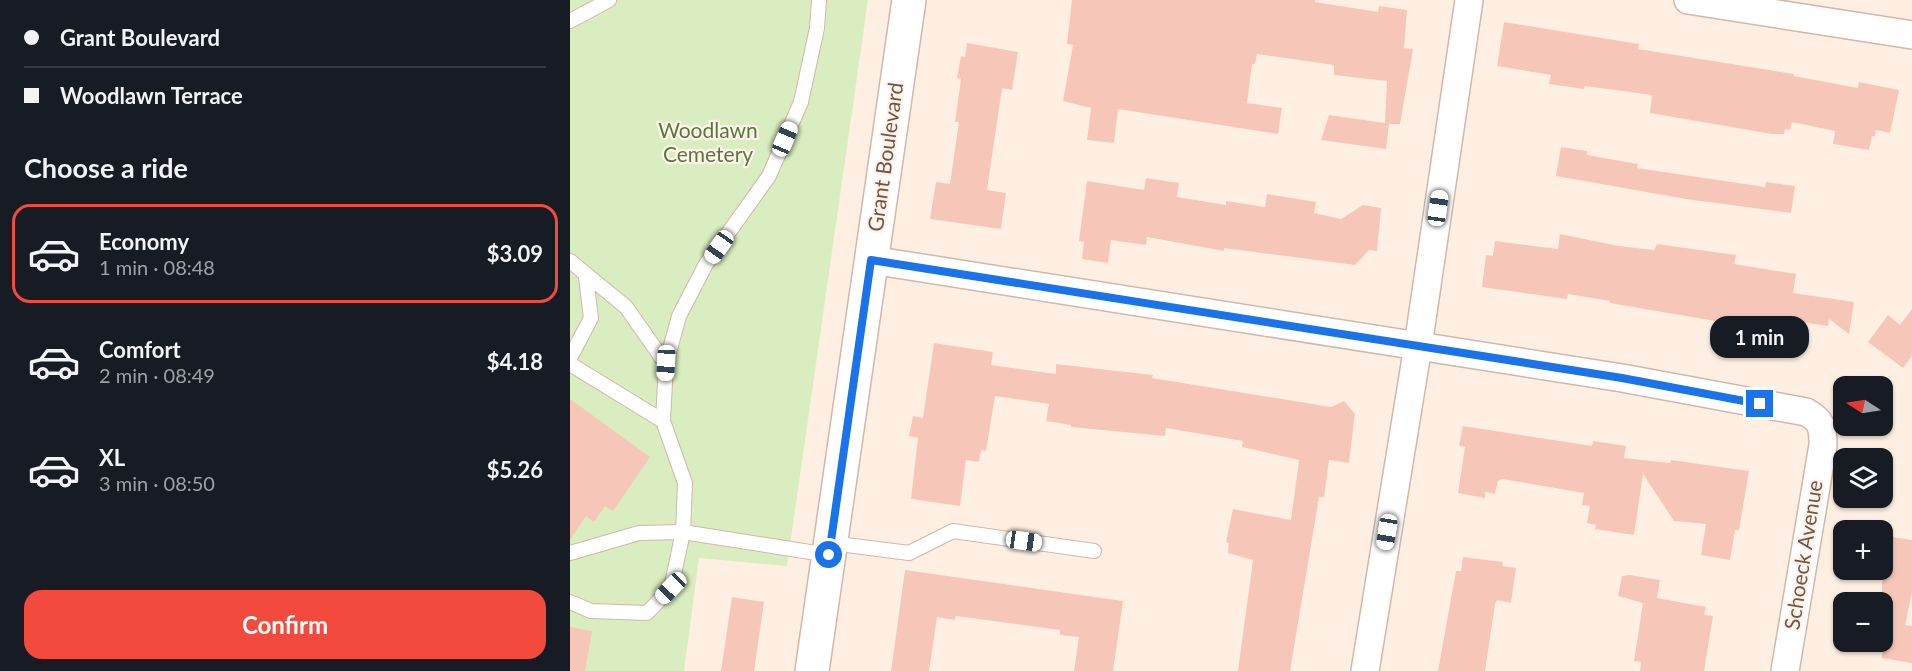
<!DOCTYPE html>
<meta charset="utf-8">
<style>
:root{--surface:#171b24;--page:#20242c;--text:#f1f3f6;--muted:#9ea1a6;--line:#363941;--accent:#f24b3d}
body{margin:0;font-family:Lato,sans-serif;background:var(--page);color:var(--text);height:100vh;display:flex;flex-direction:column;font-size:22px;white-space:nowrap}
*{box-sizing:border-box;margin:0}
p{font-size:20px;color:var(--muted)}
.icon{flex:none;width:33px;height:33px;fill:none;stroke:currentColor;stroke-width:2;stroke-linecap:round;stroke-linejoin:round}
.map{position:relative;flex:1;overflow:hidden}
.sheet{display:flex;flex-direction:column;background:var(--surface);width:570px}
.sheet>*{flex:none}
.top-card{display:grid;align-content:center;height:132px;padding:0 24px;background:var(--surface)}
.needle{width:39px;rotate:282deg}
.controls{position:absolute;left:1263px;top:376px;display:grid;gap:12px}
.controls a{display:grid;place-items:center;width:60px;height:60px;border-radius:12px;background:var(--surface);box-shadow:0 2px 4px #0004;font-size:30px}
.end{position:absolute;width:27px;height:27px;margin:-14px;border:8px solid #1a73e8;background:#fff;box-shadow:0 0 0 3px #fff}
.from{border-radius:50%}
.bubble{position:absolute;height:42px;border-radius:18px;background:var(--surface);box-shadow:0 2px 4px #0004;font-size:20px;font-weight:700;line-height:42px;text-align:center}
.car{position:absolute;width:18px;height:36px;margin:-18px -9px;border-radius:8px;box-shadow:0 0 4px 2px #0007;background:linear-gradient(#fff 24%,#345 0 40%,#fff 0 76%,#345 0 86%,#fff 0)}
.top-card b{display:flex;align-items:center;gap:21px;height:57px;font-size:22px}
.top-card b+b{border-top:2px solid var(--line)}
.top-card i{width:15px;height:15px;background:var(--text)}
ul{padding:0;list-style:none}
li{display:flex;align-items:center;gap:18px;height:99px;margin:0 12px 9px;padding:0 12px;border:3px solid transparent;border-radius:18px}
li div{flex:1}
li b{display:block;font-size:22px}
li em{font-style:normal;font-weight:700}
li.on{border-color:var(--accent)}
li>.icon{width:54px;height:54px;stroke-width:1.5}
h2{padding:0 24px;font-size:27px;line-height:72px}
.button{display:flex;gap:12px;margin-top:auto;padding:12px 24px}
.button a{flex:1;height:69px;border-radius:18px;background:var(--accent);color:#fff;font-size:24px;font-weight:700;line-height:69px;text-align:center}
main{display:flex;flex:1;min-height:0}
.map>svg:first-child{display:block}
.green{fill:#d9edc0}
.building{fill:#f6c7b8}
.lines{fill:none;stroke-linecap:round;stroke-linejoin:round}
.service-casing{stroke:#d2b7aa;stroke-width:16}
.minor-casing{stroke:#d2b7aa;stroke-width:30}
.tertiary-casing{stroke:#d2b7aa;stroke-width:36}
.service{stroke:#fff;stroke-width:14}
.minor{stroke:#fff;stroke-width:27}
.tertiary{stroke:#fff;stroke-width:33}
.route{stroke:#1a73e8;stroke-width:8}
.labels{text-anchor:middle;stroke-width:4.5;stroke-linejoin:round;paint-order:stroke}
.park-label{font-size:21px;fill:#56793b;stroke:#fff4ea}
.street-label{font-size:21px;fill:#785146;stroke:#fff4ea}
</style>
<main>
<section class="sheet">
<div class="top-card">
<b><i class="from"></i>Grant Boulevard</b>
<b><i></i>Woodlawn Terrace</b>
</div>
<h2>Choose a ride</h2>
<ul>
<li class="on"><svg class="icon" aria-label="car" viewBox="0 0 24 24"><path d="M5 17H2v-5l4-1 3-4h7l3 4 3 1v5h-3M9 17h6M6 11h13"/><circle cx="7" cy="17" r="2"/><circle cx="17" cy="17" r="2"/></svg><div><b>Economy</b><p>1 min · 08:48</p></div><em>$3.09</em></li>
<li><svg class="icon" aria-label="car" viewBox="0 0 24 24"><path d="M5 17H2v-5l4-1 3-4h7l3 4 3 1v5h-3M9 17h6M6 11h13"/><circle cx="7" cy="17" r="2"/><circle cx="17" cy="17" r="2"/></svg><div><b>Comfort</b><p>2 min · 08:49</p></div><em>$4.18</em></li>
<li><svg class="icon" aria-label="car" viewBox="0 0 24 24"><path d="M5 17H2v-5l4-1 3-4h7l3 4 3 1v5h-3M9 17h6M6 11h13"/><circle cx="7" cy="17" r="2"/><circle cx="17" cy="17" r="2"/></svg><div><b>XL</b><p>3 min · 08:50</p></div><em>$5.26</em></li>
</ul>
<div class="button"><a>Confirm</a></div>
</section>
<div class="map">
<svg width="1342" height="671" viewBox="0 0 1342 671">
<rect width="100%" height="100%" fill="#feefe2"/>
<path class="green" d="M0,0H298L217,566L129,558L114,671H0Z"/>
<g class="building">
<path d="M502,0H745V2L808,12L809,6L837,10L834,48L843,49L830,124H819L816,149L751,140L759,115L815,123L817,81L764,75V65L687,54L685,64H682L677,103L712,108L708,134L548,109L544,143L517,140L521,108L493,101L503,45L497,44Z"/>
<path d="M934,22L1069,44L1068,49L1224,74V76L1288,88L1289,82L1329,90L1320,133L1306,130L1305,136H1302L1299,150L1263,144L1265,131L1222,122L1220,130L1215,129L1214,134H1202L1080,113L1082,95L1015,86L1014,89L979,84L981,75L927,66Z"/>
<path d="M397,43L448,52L442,90L432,88L417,190L436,193L431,229L360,219L366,182L380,184L389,122H385L391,79L387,78L391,56L395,57Z"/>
<path d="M991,147L1017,151V155L1068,164L1067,168L1195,187L1196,182L1225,186L1221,213L1116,199L986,176Z"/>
<path d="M576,178L609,183L607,197L656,205V201L695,207L697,194L746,202L744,213L771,219L793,205L811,208L807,251L799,250L785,265L654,248V251L577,237L576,245L541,240L538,263L512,259L514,242L509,241L517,181L574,190Z"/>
<path d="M990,234L1049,246L1084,250L1087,244L1166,255L1164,264L1226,274L1223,293L1284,302L1279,334L1259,319L1258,326L1202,318L1201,325L1193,324L1192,329L1040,303V301L998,294L997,299L912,287L916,255L923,256L925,241L988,249Z"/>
<path d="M1342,309V356L1333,368L1298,342L1318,315L1330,325Z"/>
<path d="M364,343L423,352L421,365L486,374V364L583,375L582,378L761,407L774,401L785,414L779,463L759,460L754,497H749L720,671H668L683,560L658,553L659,543L656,542L663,509L721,520L729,460L672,447L673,441L596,428L595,436L501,427V425L476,421L479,404L425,396L416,451L411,450L409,462L396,460L390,506L341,499L348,438L339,436L343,416L353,418Z"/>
<path d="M0,399L80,457L43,511L35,506L24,522L16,516L0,540Z"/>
<path d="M893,426L1022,446L1023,441L1056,446L1054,458L1100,463L1101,460L1179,471L1169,530H1165L1160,560L1131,555L1136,524L1104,521L1073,474L1064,535L1025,529L1026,525L1017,523L1020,506L1012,505L1014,493L932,479L928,481L925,494L915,492V498L888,493L895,447L889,446Z"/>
<path d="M1315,536L1342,540V592L1335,625L1342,626V663L1312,658V550Z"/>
<path d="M893,557L933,562L932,566L946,568L941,603L927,600L925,604L915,671H868L886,571H891Z"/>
<path d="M335,570L553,601L543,671H504L509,637L490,635V630L386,616L385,620L367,617L359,671H321Z"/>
<path d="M1060,575L1090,580L1087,598L1136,607L1134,615L1143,616L1134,671H1070L1071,662L1064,661L1073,603L1048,596L1052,576Z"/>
<path d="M162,597L194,602L184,671H151Z"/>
<path d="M0,627L22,631L15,671H0Z"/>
</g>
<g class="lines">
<defs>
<g id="service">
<path d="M0,21L39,0"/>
<path d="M0,261L56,307L96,364"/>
<path d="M0,358L21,318L16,277"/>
<path d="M0,364L93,421"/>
<path d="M261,543L339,553L383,531L524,551"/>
<path d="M0,553L69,533L113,532L259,555"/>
<path d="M0,602L21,611L77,613L101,588L113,532L115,483L93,421L96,364L109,316L136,264L199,176L231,102L247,28L249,0"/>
</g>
<g id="minor">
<path d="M1118,0L1342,35"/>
<path d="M301,260L1052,378L1236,412C1252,421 1253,427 1253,445L1215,671"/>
<path d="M795,671L848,346L899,0"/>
</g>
<path id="tertiary" d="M242,671L339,0"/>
</defs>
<use href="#service" class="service-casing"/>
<use href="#minor" class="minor-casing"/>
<use href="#tertiary" class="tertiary-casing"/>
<use href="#service" class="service"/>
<use href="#minor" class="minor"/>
<use href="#tertiary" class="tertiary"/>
</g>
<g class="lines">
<path class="route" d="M259,555L301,260L1052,378L1190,404"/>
</g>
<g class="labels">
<g class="park-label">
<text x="138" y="138">Woodlawn<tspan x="138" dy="24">Cemetery</tspan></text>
</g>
<g class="street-label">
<text transform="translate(316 157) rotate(-82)" y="7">Grant Boulevard</text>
<text transform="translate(1234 555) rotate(-81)" y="7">Schoeck Avenue</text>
</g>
</g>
</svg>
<div class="controls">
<a><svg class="needle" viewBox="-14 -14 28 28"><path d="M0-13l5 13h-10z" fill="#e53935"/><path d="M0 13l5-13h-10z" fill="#9ea1a6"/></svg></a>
<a><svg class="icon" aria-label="layers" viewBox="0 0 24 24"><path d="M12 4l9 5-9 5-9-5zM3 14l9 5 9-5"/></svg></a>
<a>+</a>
<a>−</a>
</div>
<i class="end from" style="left:259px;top:555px"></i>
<i class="end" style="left:1190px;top:404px"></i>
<div class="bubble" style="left:1140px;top:316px;width:99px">1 min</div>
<i class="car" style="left:215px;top:139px;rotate:23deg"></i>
<i class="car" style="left:868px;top:208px;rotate:8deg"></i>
<i class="car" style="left:149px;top:247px;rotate:215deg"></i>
<i class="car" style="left:96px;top:363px;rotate:183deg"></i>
<i class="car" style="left:817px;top:532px;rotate:189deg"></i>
<i class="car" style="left:454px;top:541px;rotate:98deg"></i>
<i class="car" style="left:101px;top:588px;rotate:224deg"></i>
</div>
</main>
